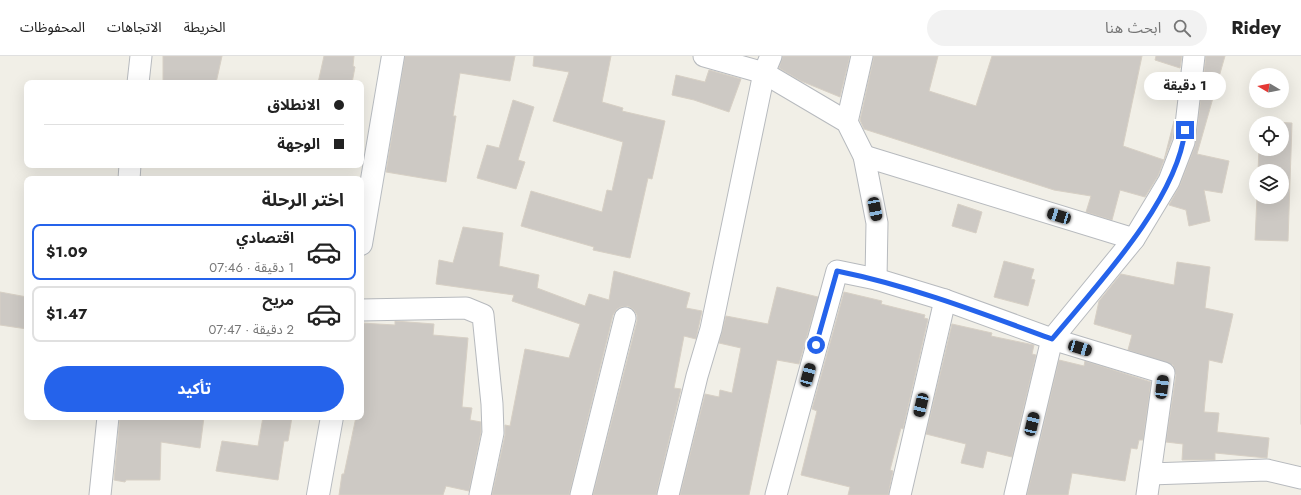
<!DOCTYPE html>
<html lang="ar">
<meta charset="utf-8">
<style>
:root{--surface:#fff;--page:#f2f2f2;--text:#222;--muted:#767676;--line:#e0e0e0;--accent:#2563eb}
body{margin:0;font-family:Jost,"Noto Sans Arabic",sans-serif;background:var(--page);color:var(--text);direction:rtl;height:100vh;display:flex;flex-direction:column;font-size:15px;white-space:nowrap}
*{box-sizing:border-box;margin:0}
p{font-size:13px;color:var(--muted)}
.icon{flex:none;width:22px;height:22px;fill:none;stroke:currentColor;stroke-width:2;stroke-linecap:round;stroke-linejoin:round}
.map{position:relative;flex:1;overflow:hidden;direction:ltr}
.side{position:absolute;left:24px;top:120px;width:340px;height:244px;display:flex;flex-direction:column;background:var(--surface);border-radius:8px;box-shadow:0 4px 16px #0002;direction:rtl}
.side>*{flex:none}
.banner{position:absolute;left:24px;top:24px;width:340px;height:88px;border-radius:8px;box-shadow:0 4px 16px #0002;direction:rtl;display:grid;align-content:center;height:88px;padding:0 20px;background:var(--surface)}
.needle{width:26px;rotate:280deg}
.controls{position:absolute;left:1249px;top:12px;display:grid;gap:8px}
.controls a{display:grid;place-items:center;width:40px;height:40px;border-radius:50%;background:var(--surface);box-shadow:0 4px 16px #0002;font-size:20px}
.end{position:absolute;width:18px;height:18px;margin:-9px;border:5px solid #2563eb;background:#fff;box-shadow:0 0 0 2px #fff}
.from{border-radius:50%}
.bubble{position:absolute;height:28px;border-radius:14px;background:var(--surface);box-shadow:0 4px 16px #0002;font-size:13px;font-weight:700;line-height:28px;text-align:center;direction:rtl}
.car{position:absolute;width:12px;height:24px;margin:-12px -6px;border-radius:5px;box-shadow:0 0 3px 1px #0007;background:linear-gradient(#222 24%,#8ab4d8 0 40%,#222 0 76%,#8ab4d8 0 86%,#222 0)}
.banner b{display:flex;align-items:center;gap:14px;height:38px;font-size:15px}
.banner b+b{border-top:1px solid var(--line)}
.banner i{width:10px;height:10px;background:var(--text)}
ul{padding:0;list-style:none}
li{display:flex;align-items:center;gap:12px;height:56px;margin:0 8px 6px;padding:0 12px;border:2px solid var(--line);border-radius:8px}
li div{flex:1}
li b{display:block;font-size:15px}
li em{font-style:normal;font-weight:700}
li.active{border-color:var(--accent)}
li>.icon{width:36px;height:36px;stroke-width:1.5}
h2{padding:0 20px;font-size:18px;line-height:48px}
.button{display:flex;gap:8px;margin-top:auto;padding:8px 20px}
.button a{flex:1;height:46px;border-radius:24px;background:var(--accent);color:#fff;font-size:16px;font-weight:700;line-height:46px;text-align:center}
header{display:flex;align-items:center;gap:24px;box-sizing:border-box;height:56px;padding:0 20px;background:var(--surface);border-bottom:1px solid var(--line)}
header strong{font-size:19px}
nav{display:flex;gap:22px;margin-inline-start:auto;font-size:14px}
.search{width:280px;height:36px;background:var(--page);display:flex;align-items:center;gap:10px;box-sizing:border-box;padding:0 14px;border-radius:22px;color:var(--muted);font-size:15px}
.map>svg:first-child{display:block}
.education{fill:#e2ded5}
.building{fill:#cdc9c4;stroke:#d7d0c5}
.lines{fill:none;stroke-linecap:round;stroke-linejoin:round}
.minor-casing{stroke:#b7babe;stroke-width:23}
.secondary-casing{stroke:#b8bcc1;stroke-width:24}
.minor{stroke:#fff;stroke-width:21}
.secondary{stroke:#fff;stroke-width:22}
.route{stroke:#2563eb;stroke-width:5}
</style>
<header>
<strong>Ridey</strong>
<div class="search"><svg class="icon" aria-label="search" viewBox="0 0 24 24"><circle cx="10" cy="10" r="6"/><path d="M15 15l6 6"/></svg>ابحث هنا</div>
<nav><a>الخريطة</a><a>الاتجاهات</a><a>المحفوظات</a></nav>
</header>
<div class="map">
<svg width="1301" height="439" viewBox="0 0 1301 439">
<rect width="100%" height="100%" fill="#f1efe7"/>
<path class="education" d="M1301,175V369L1300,368Z"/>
<g class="building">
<path d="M163,0H222L216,27H163Z"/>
<path d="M324,0H354L353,10L355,11L352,27H318Z"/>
<path d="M405,0H515L510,25L460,17L453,60H456L446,126L386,116Z"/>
<path d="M534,0H611L602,46L623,52L622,55L665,65L652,123L648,122L630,202L593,194L594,191L521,170L531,135L602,156L607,134L612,135L623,86L553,65L569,16L533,10Z"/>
<path d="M783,0H850L840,41L801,25L779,12Z"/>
<path d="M874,0H938L929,35L976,50L992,0H1142L1123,90L1164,104L1174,65L1172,83L1158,120L1145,141L1120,134L1112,164L1086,156L1091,140L1054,134L864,73L860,64Z"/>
<path d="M1156,0H1182L1180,12L1155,4Z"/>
<path d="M1206,0H1225L1197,98L1229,105L1222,137L1204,134L1210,165L1189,170L1186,154L1169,149L1180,129L1195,90Z"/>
<path d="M709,14L741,23L729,56L694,44L672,39L676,19L705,26Z"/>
<path d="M513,44L534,51L518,104L525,106L516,133L477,122L487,89L499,92Z"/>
<path d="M1260,65L1292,67L1288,185L1255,184L1257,141H1282V115H1258L1259,93H1282V67H1259Z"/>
<path d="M958,148L982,156L976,177L952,170Z"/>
<path d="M463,171L503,177L499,210L539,219L537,232L585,250L589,238L609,244L614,215L690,237L686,252L702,255L696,283L684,280L674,332L681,333L656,439H593L637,265V259L634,254L628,250L621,251L617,253L613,259L569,439H492L505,379V369L510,370L525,293L569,302L580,268L512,245L514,239L436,228L439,204L453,207Z"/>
<path d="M1004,205L1034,213L1031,223L1035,224L1028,250L994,241Z"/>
<path d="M1177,206L1210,211L1205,252L1233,258L1222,307L1209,304L1204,356L1219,357L1217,376L1269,382L1267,402L1215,397V404H1182L1183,388L1166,386L1176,319L1173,309L1128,294L1132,279L1094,268L1099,245L1121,218L1174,229Z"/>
<path d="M777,231L818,241L799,308L777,304L749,439H680L705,338L719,341L720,334L732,337L741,292L719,287L726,260L768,268Z"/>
<path d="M0,236L27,241V273L0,269Z"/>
<path d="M844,236L882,245L881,248L925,259L924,262L928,263L903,373L901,372L890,414L893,415L888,439H848L850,431L801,419L817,355L812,353Z"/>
<path d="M395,265L434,268L433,279L468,282L462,351L472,352L470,364L481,366V376L469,435L446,430L443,439H339L342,418H344L356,361H361V267L395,269Z"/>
<path d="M952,268L992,277L991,280L1034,289L1032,298L1036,299L1012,401L987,395L983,412L961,407L966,388L926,378Z"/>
<path d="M1059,304L1084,310L1085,305L1151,326L1143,384H1139L1137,393L1131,392L1125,425L1072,417L1068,439H1027Z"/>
<path d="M120,361H204L200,392L161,386L160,424H126L125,426L114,424Z"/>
<path d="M263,361H292L288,385H284L278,424L216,415L222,385L258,390Z"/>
</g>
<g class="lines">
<defs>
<g id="minor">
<path d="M704,0L764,17L847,66L864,100L877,167L876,223L837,215L776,439"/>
<path d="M138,27L141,0"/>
<path d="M847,66L862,0"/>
<path d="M864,100L1134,183L1169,125L1184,86L1194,0"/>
<path d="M129,123L130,109"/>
<path d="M876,223L945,244L1052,283L1164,317L1150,418L1267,414L1301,422"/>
<path d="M361,254L466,252L483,259L492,348L493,377L480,439"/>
<path d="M100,439L108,361"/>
<path d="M581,439L625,262"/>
<path d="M668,439L697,320L711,273L764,17L771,0"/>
<path d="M900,439L945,244"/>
<path d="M1015,439L1052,283L1134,183"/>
<path d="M1147,439L1150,418"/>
</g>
<g id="secondary">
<path d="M361,188L393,0"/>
<path d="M318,439L332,361"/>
</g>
</defs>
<use href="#minor" class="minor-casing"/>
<use href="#secondary" class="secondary-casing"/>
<use href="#minor" class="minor"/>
<use href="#secondary" class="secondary"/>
</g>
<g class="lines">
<path class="route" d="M816,289L837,215C911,230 981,257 1052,283C1097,229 1177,145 1185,74"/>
</g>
</svg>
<div class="controls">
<a><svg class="needle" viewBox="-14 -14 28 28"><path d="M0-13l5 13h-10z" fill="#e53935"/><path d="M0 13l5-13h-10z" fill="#767676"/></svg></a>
<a><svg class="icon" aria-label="locate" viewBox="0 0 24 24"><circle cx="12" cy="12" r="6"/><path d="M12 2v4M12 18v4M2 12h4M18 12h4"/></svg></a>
<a><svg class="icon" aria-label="layers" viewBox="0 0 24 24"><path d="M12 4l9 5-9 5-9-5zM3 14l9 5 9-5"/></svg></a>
</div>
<i class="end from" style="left:816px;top:289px"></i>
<i class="end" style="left:1185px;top:74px"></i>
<div class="bubble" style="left:1144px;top:16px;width:82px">1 دقيقة</div>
<i class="car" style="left:875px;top:153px;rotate:169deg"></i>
<i class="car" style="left:1059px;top:160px;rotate:287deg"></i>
<i class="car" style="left:1080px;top:292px;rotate:107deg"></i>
<i class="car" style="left:808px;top:319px;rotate:15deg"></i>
<i class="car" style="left:1162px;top:331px;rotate:7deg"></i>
<i class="car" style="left:921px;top:349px;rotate:193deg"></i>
<i class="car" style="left:1032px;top:368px;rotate:13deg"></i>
<div class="banner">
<b><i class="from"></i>الانطلاق</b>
<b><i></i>الوجهة</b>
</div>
<section class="side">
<h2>اختر الرحلة</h2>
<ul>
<li class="active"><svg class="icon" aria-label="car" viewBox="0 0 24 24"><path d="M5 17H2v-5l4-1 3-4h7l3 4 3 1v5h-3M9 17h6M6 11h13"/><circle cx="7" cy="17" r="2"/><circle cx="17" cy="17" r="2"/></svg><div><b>اقتصادي</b><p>1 دقيقة · 07:46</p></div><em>$1.09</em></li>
<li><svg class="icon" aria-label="car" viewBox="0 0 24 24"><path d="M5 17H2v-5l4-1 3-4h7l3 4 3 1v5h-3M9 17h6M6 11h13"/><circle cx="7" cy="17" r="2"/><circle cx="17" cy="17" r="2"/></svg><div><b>مريح</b><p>2 دقيقة · 07:47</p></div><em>$1.47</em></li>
</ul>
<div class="button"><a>تأكيد</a></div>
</section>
</div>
